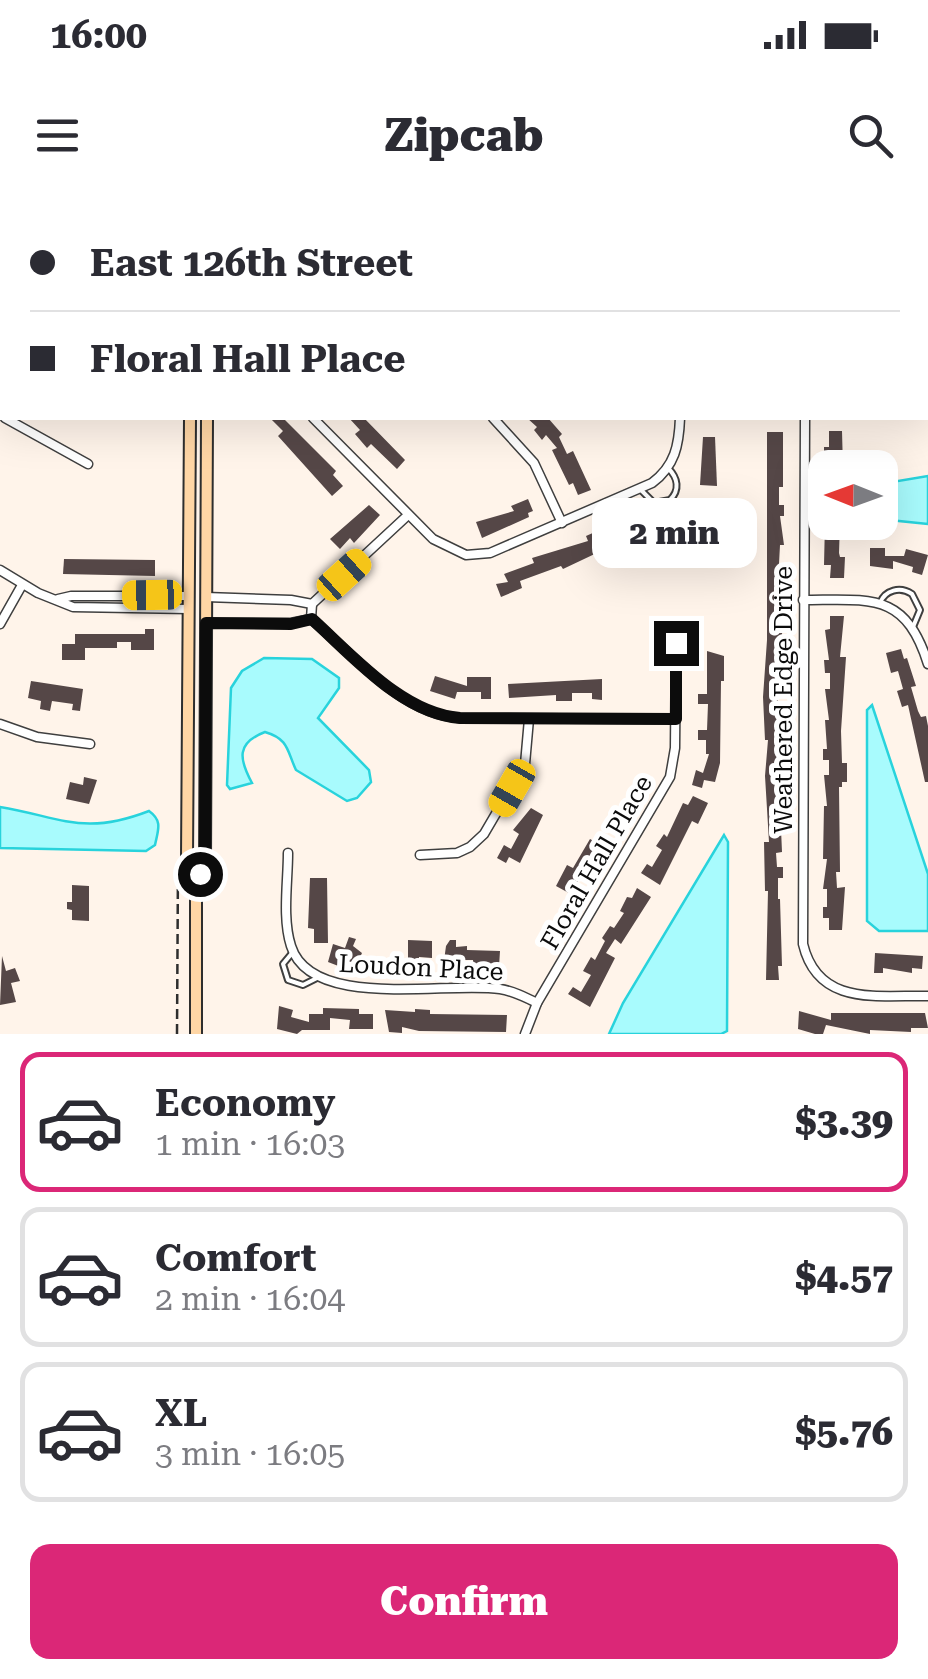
<!DOCTYPE html>
<meta charset="utf-8">
<style>
:root{--surface:#fff;--page:#f7f7f7;--text:#2b2b33;--muted:#7c7c81;--line:#e1e1e2;--accent:#db2777}
body{margin:0;font-family:"Roboto Serif",serif;background:var(--page);color:var(--text);height:100vh;display:flex;flex-direction:column;font-size:38px;white-space:nowrap}
*{box-sizing:border-box;margin:0}
p{font-size:32px;color:var(--muted)}
.icon{flex:none;width:55px;height:55px;fill:none;stroke:currentColor;stroke-width:2;stroke-linecap:round;stroke-linejoin:round}
.map{position:relative;height:834px;overflow:hidden}
.side{display:flex;flex-direction:column;background:var(--surface);flex:1}
.side>*{flex:none}
.top-card{position:absolute;left:0px;top:0px;width:930px;height:220px;box-shadow:0 10px 40px #0002;display:grid;align-content:center;height:220px;padding:0 30px;background:var(--surface)}
.needle{width:65px;rotate:271deg}
.buttons{position:absolute;left:808px;top:250px;display:grid;gap:20px}
.buttons a{display:grid;place-items:center;width:90px;height:90px;border-radius:20px;background:var(--surface);box-shadow:0 10px 40px #0002;font-size:50px}
.end{position:absolute;width:45px;height:45px;margin:-22px;border:12px solid #0c0c0c;background:#fff;box-shadow:0 0 0 5px #fff}
.from{border-radius:50%}
.bubble{position:absolute;height:70px;border-radius:20px;background:var(--surface);box-shadow:0 10px 40px #0002;font-size:32px;font-weight:800;line-height:70px;text-align:center}
.car{position:absolute;width:30px;height:60px;margin:-30px -15px;border-radius:12px;box-shadow:0 0 8px 2px #0007;background:linear-gradient(#f5c518 24%,#345 0 40%,#f5c518 0 76%,#345 0 86%,#f5c518 0)}
.top-card b{display:flex;align-items:center;gap:35px;height:95px;font-size:38px}
.top-card b+b{border-top:2px solid var(--line)}
.top-card i{width:25px;height:25px;background:var(--text)}
ul{padding:18px 0 0;list-style:none}
li{display:flex;align-items:center;gap:30px;height:140px;margin:0 20px 15px;padding:0 10px;border:5px solid var(--line);border-radius:20px}
li div{flex:1}
li b{display:block;font-size:38px}
li em{font-style:normal;font-weight:800}
li.current{border-color:var(--accent)}
li>.icon{width:90px;height:90px;stroke-width:1.5}
.button{display:flex;gap:20px;margin-top:auto;padding:20px 30px}
.button a{flex:1;height:115px;border-radius:20px;background:var(--accent);color:#fff;font-size:40px;font-weight:800;line-height:115px;text-align:center}
.status{display:flex;justify-content:space-between;align-items:center;height:70px;padding:0 50px;background:var(--surface);direction:ltr}
.status svg{height:28px;fill:currentColor}
header{display:flex;justify-content:space-between;align-items:center;height:130px;padding:0 30px;background:var(--surface);font-size:45px;font-weight:800}
.map>svg:first-child{display:block}
.water{fill:#a8fbfd;stroke:#28d3dc;stroke-width:2.5}
.building{fill:#554747}
.lines{fill:none;stroke-linecap:round;stroke-linejoin:round}
.service-casing{stroke:#3f3f3f;stroke-width:8}
.minor-casing{stroke:#3f3f3f;stroke-width:11}
.secondary-casing{stroke:#2e2e2e;stroke-width:14}
.path{stroke:#2e2e2e;stroke-width:2.5;stroke-dasharray:10 5;stroke-linecap:butt}
.service{stroke:#fff;stroke-width:4}
.minor{stroke:#fff;stroke-width:8}
.secondary{stroke:#ffd6a5;stroke-width:10}
.route{stroke:#0c0c0c;stroke-width:12}
.labels{text-anchor:middle;stroke-width:10;stroke-linejoin:round;paint-order:stroke}
.street-label{font-size:25px;fill:#0c0c0c;stroke:#fff}
</style>
<div class="status"><b>16:00</b><svg viewBox="0 0 49 12"><path d="M0 12V9h3v3zM5 12V6h3v6zM10 12V3h3v9zM15 12V0h3v12zM26 1h20v11H26zM47 4h2v5h-2z"/></svg></div>
<header><svg class="icon" aria-label="menu" viewBox="0 0 24 24"><path d="M4 6h16M4 12h16M4 18h16"/></svg>Zipcab<svg class="icon" aria-label="search" viewBox="0 0 24 24"><circle cx="10" cy="10" r="6"/><path d="M15 15l6 6"/></svg></header>
<div class="map">
<svg width="928" height="834" viewBox="0 0 928 834">
<rect width="100%" height="100%" fill="#fff4ea"/>
<g class="water">
<path d="M928,276V324L880,319V284Z"/>
<path d="M264,458L312,459L339,478V488L318,518L369,570L371,582L357,598L347,601L296,570C287,551 289,539 265,532C236,543 239,559 252,583L230,589L227,585L231,488L242,471Z"/>
<path d="M872,505L928,674V731H879L867,721V510Z"/>
<path d="M0,607C64,618 84,636 149,611C163,621 158,630 155,645L146,651L0,648Z"/>
<path d="M724,635L728,642L727,831L721,834H609L623,803Z"/>
</g>
<g class="building">
<path d="M270,218H283L336,271L333,275L343,286L332,296L278,236L283,231Z"/>
<path d="M349,218H364L405,260L397,269L371,244L367,248L355,234L360,230Z"/>
<path d="M527,218H548L562,234L559,237L567,254L573,251L591,290L578,295L573,283L569,285L552,250L557,248L546,235L542,240L534,230L537,227Z"/>
<path d="M829,231H842L843,268H833V258H824V247H829Z"/>
<path d="M767,232H783V287H779V305H784V316H780L784,345H780L779,364L783,365L782,439L786,479H782V491H778V507L783,506V549H779V566H783L779,609L784,629H781L782,652L776,653L777,667H783V678H778V699H780L782,766H778L779,780H766L768,691H765L764,642H769L765,576L768,540H765L763,497L767,440Z"/>
<path d="M703,237H715L717,286L700,285Z"/>
<path d="M528,299L533,311L528,313L529,317L482,338L476,322L514,311L511,306Z"/>
<path d="M369,305L380,315L354,343L350,338L340,349L330,339Z"/>
<path d="M619,322L624,331L644,322L646,328L653,325L660,339L642,347L636,333L618,339L620,342L563,369L561,366L520,381L522,388L501,397L496,384L508,382L504,374L534,363L532,358L588,341L586,336L595,332L597,336Z"/>
<path d="M825,322H840L839,353L840,357H845L844,378H830L831,365H824Z"/>
<path d="M870,348H885V356H904L906,349L928,355L922,375L912,372L913,367L893,361V369L870,366Z"/>
<path d="M64,359L155,360V376L63,374Z"/>
<path d="M830,416H844L840,457H846L841,531L842,563H847V582H842V587H839L840,672H836L837,688L845,687L842,730H829V718H823V707H827V689H823L827,659H823L824,606H827L824,575H829V560H823V549H827L825,520H829L825,489H830V473H825L824,460H829L825,430L830,429Z"/>
<path d="M145,429H154V450H131V442H117V448H85V460H62V444H75V434H145Z"/>
<path d="M901,449L904,459L907,458L916,486L911,487L918,511L921,517L926,516L928,526V582H925L908,505L902,507L897,491L903,489L898,471L891,473L886,453Z"/>
<path d="M707,451L724,456V481H721L720,563L715,582L704,580L702,588L692,585L696,570L703,573L709,554H706V540H698V530H707L708,504H698V494H707Z"/>
<path d="M435,476L467,486V477H491V499H481V492H457L455,499L430,491Z"/>
<path d="M602,479V500L592,499V493H572V501H556V495L509,498L508,484Z"/>
<path d="M31,481L83,489L80,511L72,510L73,504L52,501L50,511L40,509L41,501L28,498Z"/>
<path d="M84,577L97,580L89,604L66,599L70,582L83,585Z"/>
<path d="M693,596L708,603L698,624L692,621L660,685L641,673L647,664L652,667L662,650L656,646L664,634L667,637L683,603L688,605Z"/>
<path d="M531,608L543,615L520,663L509,657L506,663L497,658L504,645L511,649L519,634L513,630Z"/>
<path d="M590,639L603,646L597,657L601,659L594,672L586,667L576,685L583,688L578,698L556,686L567,665L573,668Z"/>
<path d="M310,678H327L328,743H314V729L308,728Z"/>
<path d="M72,685L89,686V721L72,720V710L67,709V702H72Z"/>
<path d="M637,688L651,697L621,744L615,739L606,753L615,758L590,807L568,794L573,787L581,792L591,775L583,771L591,757L595,760L605,741L602,738L610,726L614,728L624,713L620,711L627,697L632,698Z"/>
<path d="M349,737L356,739L353,746L362,753L356,766L344,761L341,767L328,762L333,744L345,748Z"/>
<path d="M408,740L432,741V758L419,757L418,769H408Z"/>
<path d="M450,740H456V747L467,746V750L500,751L499,767L473,768V760H453V768H443L446,746Z"/>
<path d="M875,753L923,756L922,769L912,768V773L883,768V773H874Z"/>
<path d="M2,756L6,771L15,768L20,781L11,783L16,802L0,805Z"/>
<path d="M279,806L293,810L291,817L309,822V814H323V808L359,809V814H373V829H349L350,820L330,818V830H302L297,834L277,829Z"/>
<path d="M415,809L430,810V814L507,815L506,832L419,831L402,827V833L389,832L385,810L415,812Z"/>
<path d="M799,811L831,820V813H925L928,828H911V832L870,830V834L826,825L823,834H815L798,829Z"/>
</g>
<g class="lines">
<defs>
<g id="service">
<path d="M640,289L654,303L670,300C680,290 678,278 668,268"/>
<path d="M880,403C885,390 900,386 912,394L920,410L913,427"/>
<path d="M293,752L283,764L288,780L303,785L317,778"/>
</g>
<g id="minor">
<path d="M295,0V2"/>
<path d="M456,0L459,2"/>
<path d="M636,0L638,2"/>
<path d="M804,0V2"/>
<path d="M0,2L5,0"/>
<path d="M0,29V101"/>
<path d="M928,195V194"/>
<path d="M5,218L88,264"/>
<path d="M313,218L433,339L466,355L490,353L652,283C675,266 679,245 680,218"/>
<path d="M493,218L534,263L562,323"/>
<path d="M805,218L803,744C818,807 878,795 928,796"/>
<path d="M0,370L38,393L73,407L189,409"/>
<path d="M206,397L291,400L312,404"/>
<path d="M58,399L71,396H189"/>
<path d="M803,400C870,400 905,391 928,464"/>
<path d="M312,404L311,419C355,456 400,514 460,518L676,519"/>
<path d="M312,404L408,315"/>
<path d="M206,423H291L311,419"/>
<path d="M0,424L22,385"/>
<path d="M0,524L37,537L90,544"/>
<path d="M288,653C288,682 282,718 291,746C311,811 447,781 500,789C513,791 525,797 537,803"/>
<path d="M420,655L457,653L470,647L484,634L525,564L529,519"/>
<path d="M525,834L537,803L670,577L675,548L676,443"/>
</g>
<g id="secondary">
<path d="M209,0V2"/>
<path d="M190,2V0"/>
<path d="M190,218L187,658L196,677V834"/>
<path d="M196,677L205,662L207,218"/>
</g>
</defs>
<use href="#service" class="service-casing"/>
<use href="#minor" class="minor-casing"/>
<use href="#secondary" class="secondary-casing"/>
<path class="path" d="M177,834L178,664"/>
<use href="#service" class="service"/>
<use href="#minor" class="minor"/>
<use href="#secondary" class="secondary"/>
</g>
<g class="lines">
<path class="route" d="M200,674L205,662L206,423L291,424L312,419C353,456 403,514 460,518L676,519V443"/>
</g>
<g class="labels">
<g class="street-label">
<text transform="translate(783 500) rotate(-90)" y="9">Weathered Edge Drive</text>
<text transform="translate(596 662) rotate(-60)" y="9">Floral Hall Place</text>
<text transform="translate(421 767) rotate(3)" y="9">Loudon Place</text>
</g>
</g>
</svg>
<div class="buttons">
<a><svg class="needle" viewBox="-14 -14 28 28"><path d="M0-13l5 13h-10z" fill="#e53935"/><path d="M0 13l5-13h-10z" fill="#7c7c81"/></svg></a>
</div>
<i class="end from" style="left:200px;top:674px"></i>
<i class="end" style="left:676px;top:443px"></i>
<div class="bubble" style="left:592px;top:298px;width:165px">2 min</div>
<i class="car" style="left:344px;top:375px;rotate:48deg"></i>
<i class="car" style="left:152px;top:395px;rotate:269deg"></i>
<i class="car" style="left:512px;top:588px;rotate:210deg"></i>
<div class="top-card">
<b><i class="from"></i>East 126th Street</b>
<b><i></i>Floral Hall Place</b>
</div>
</div>
<section class="side">
<ul>
<li class="current"><svg class="icon" aria-label="car" viewBox="0 0 24 24"><path d="M5 17H2v-5l4-1 3-4h7l3 4 3 1v5h-3M9 17h6M6 11h13"/><circle cx="7" cy="17" r="2"/><circle cx="17" cy="17" r="2"/></svg><div><b>Economy</b><p>1 min · 16:03</p></div><em>$3.39</em></li>
<li><svg class="icon" aria-label="car" viewBox="0 0 24 24"><path d="M5 17H2v-5l4-1 3-4h7l3 4 3 1v5h-3M9 17h6M6 11h13"/><circle cx="7" cy="17" r="2"/><circle cx="17" cy="17" r="2"/></svg><div><b>Comfort</b><p>2 min · 16:04</p></div><em>$4.57</em></li>
<li><svg class="icon" aria-label="car" viewBox="0 0 24 24"><path d="M5 17H2v-5l4-1 3-4h7l3 4 3 1v5h-3M9 17h6M6 11h13"/><circle cx="7" cy="17" r="2"/><circle cx="17" cy="17" r="2"/></svg><div><b>XL</b><p>3 min · 16:05</p></div><em>$5.76</em></li>
</ul>
<div class="button"><a>Confirm</a></div>
</section>
